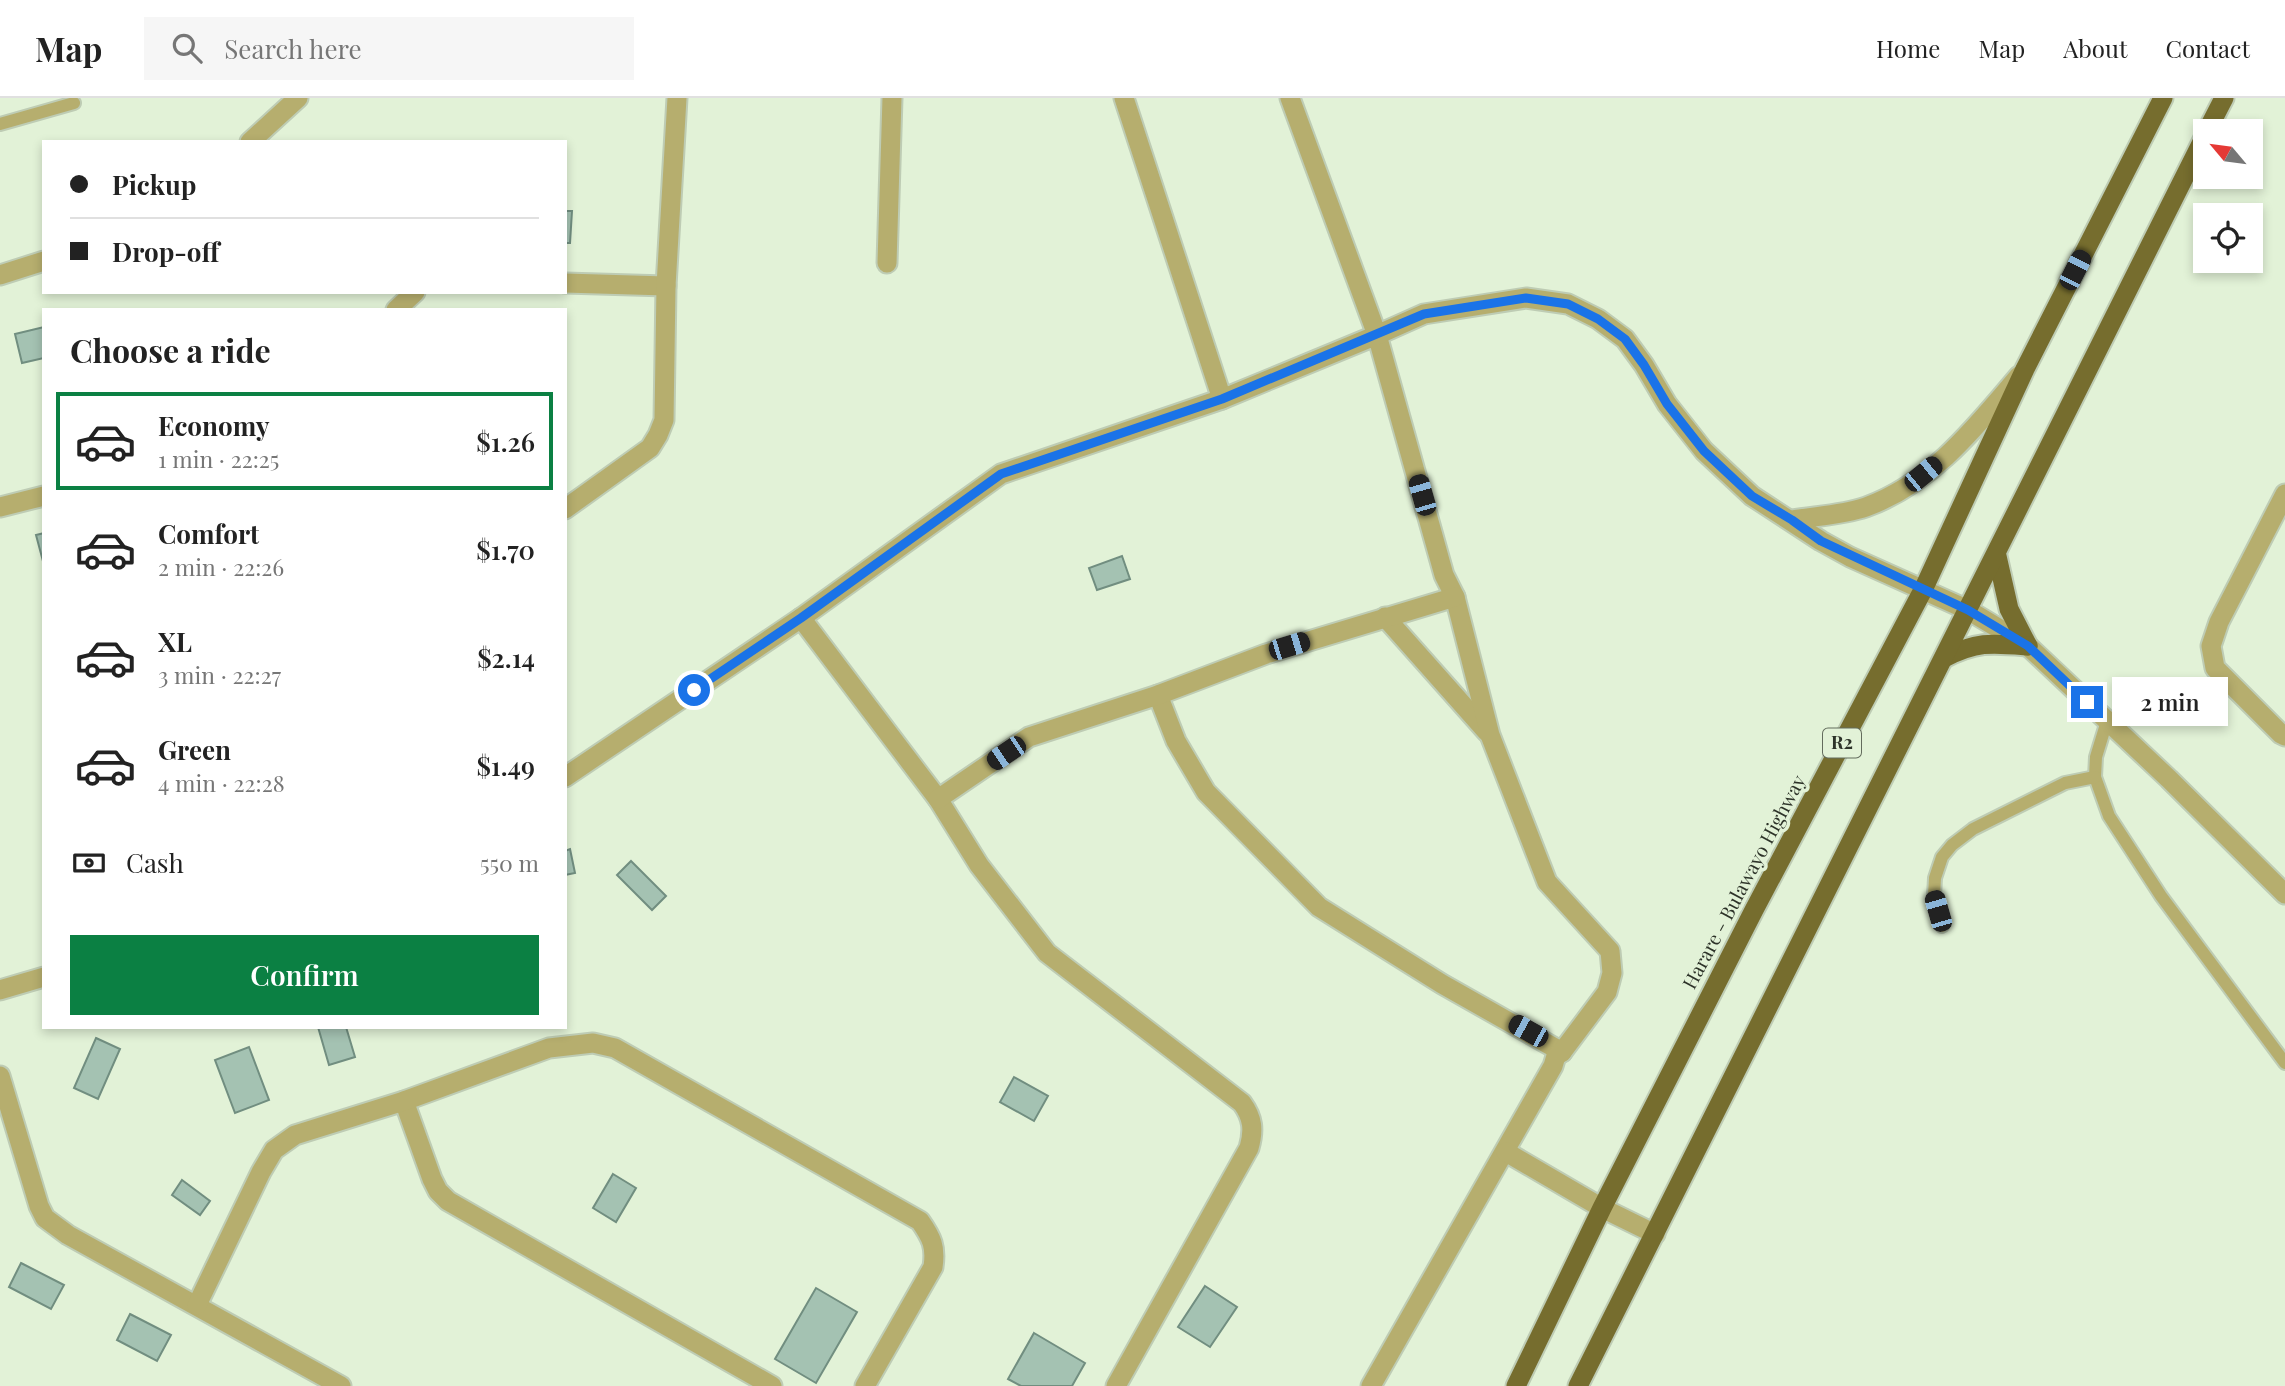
<!DOCTYPE html>
<meta charset="utf-8">
<style>
:root{--surface:#fff;--page:#f6f6f6;--text:#222;--muted:#767676;--line:#e0e0e0;--accent:#0b8043}
body{margin:0;font-family:"Playfair Display",serif;background:var(--page);color:var(--text);height:100vh;display:flex;flex-direction:column;font-size:26px;white-space:nowrap}
*{box-sizing:border-box;margin:0}
p{font-size:23px;color:var(--muted)}
.icon{flex:none;width:38px;height:38px;fill:none;stroke:currentColor;stroke-width:2;stroke-linecap:round;stroke-linejoin:round}
.map{position:relative;flex:1;overflow:hidden}
.panel{position:absolute;left:42px;top:210px;width:525px;height:721px;display:flex;flex-direction:column;background:var(--surface);border-radius:0px;box-shadow:0 4px 10px #0003}
.panel>*{flex:none}
.hud{position:absolute;left:42px;top:42px;width:525px;height:154px;border-radius:0px;box-shadow:0 4px 10px #0003;display:grid;align-content:center;height:154px;padding:0 28px;background:var(--surface)}
.needle{width:46px;rotate:299deg}
.controls{position:absolute;left:2193px;top:21px;display:grid;gap:14px}
.controls a{display:grid;place-items:center;width:70px;height:70px;border-radius:0px;background:var(--surface);box-shadow:0 4px 10px #0003;font-size:35px}
.end{position:absolute;width:32px;height:32px;margin:-16px;border:9px solid #1a73e8;background:#fff;box-shadow:0 0 0 4px #fff}
.from{border-radius:50%}
.bubble{position:absolute;height:49px;border-radius:0px;background:var(--surface);box-shadow:0 4px 10px #0003;font-size:23px;font-weight:600;line-height:49px;text-align:center}
.car{position:absolute;width:21px;height:42px;margin:-21px -10px;border-radius:9px;box-shadow:0 0 5px 2px #0007;background:linear-gradient(#222 24%,#8ab4d8 0 40%,#222 0 76%,#8ab4d8 0 86%,#222 0)}
.hud b{display:flex;align-items:center;gap:24px;height:66px;font-size:26px}
.hud b+b{border-top:2px solid var(--line)}
.hud i{width:18px;height:18px;background:var(--text)}
ul{padding:0;list-style:none}
li{display:flex;align-items:center;gap:21px;height:98px;margin:0 14px 10px;padding:0 14px;border:4px solid transparent;border-radius:0px}
li div{flex:1}
li b{display:block;font-size:26px}
li em{font-style:normal;font-weight:600}
li.selected{border-color:var(--accent)}
li>.icon{width:63px;height:63px;stroke-width:1.5}
h2{padding:0 28px;font-size:32px;line-height:84px}
.pay{display:flex;align-items:center;gap:18px;height:77px;padding:0 28px;font-size:26px}
.pay p{margin-inline-start:auto}
.primary-button{display:flex;gap:14px;margin-top:auto;padding:14px 28px}
.primary-button a{flex:1;height:80px;border-radius:0px;background:var(--accent);color:#fff;font-size:28px;font-weight:600;line-height:80px;text-align:center}
header{display:flex;align-items:center;gap:42px;box-sizing:border-box;height:98px;padding:0 35px;background:var(--surface);border-bottom:2px solid var(--line)}
header strong{font-size:33px}
nav{display:flex;gap:38px;margin-inline-start:auto;font-size:24px}
.search{width:490px;height:63px;background:var(--page);display:flex;align-items:center;gap:18px;box-sizing:border-box;padding:0 24px;border-radius:0px;color:var(--muted);font-size:26px}
.map>svg:first-child{display:block}
.building{fill:#a4c2b2;stroke:#718e80;stroke-width:2}
.lines{fill:none;stroke-linecap:round;stroke-linejoin:round}
.service-casing{stroke:#beccb4;stroke-width:16}
.minor-casing{stroke:#beccb4;stroke-width:23}
.tertiary-casing{stroke:#beccb4;stroke-width:23}
.trunk-casing{stroke:#beccb4;stroke-width:23}
.service{stroke:#b6ae6e;stroke-width:12}
.minor{stroke:#b6ae6e;stroke-width:19}
.tertiary{stroke:#b6ae6e;stroke-width:19}
.trunk{stroke:#766d2e;stroke-width:19}
.route{stroke:#1a73e8;stroke-width:9}
.labels{text-anchor:middle;stroke-width:7;stroke-linejoin:round;paint-order:stroke}
.shield{fill:#e2f2d7;stroke:#636c5d;stroke-width:2}
.shield-label{font-size:18px;font-weight:bold;fill:#2d3329}
.street-label{font-size:19px;fill:#2d3329;stroke:#e2f2d7}
</style>
<header>
<strong>Map</strong>
<div class="search"><svg class="icon" aria-label="search" viewBox="0 0 24 24"><circle cx="10" cy="10" r="6"/><path d="M15 15l6 6"/></svg>Search here</div>
<nav><a>Home</a><a>Map</a><a>About</a><a>Contact</a></nav>
</header>
<div class="map">
<svg width="2285" height="1288" viewBox="0 0 2285 1288">
<rect width="100%" height="100%" fill="#e2f2d7"/>
<g class="building">
<path d="M565,113H572L570,145H565Z"/>
<path d="M44,229V260L22,265L15,236Z"/>
<path d="M44,435V467L36,437Z"/>
<path d="M1122,458L1130,481L1097,492L1089,470Z"/>
<path d="M570,751L575,775L565,777V753Z"/>
<path d="M631,763L666,798L652,812L617,777Z"/>
<path d="M318,929H346L355,959L329,967Z"/>
<path d="M96,940L120,951L98,1001L74,990Z"/>
<path d="M249,949L269,1002L235,1015L215,962Z"/>
<path d="M1014,979L1048,998L1034,1023L1000,1004Z"/>
<path d="M613,1076L636,1090L616,1124L593,1110Z"/>
<path d="M182,1082L210,1103L200,1117L172,1097Z"/>
<path d="M21,1165L64,1187L51,1211L9,1189Z"/>
<path d="M1205,1188L1237,1209L1210,1249L1178,1229Z"/>
<path d="M816,1190L857,1214L816,1285L775,1261Z"/>
<path d="M130,1216L171,1237L157,1263L117,1242Z"/>
<path d="M1034,1235L1085,1265L1072,1288H1021L1008,1281Z"/>
</g>
<g class="lines">
<defs>
<g id="service">
<path d="M0,26L74,5"/>
<path d="M2107,623L2096,659L2095,679L2109,718L2161,798L2285,965"/>
<path d="M1942,828L1934,798L1935,780L1942,759L1952,747L1973,731L2065,685L2095,679"/>
</g>
<g id="minor">
<path d="M1124,0L1222,301"/>
<path d="M250,44L298,0"/>
<path d="M887,165L892,0"/>
<path d="M0,177L44,163"/>
<path d="M565,185L666,188"/>
<path d="M396,212L415,194"/>
<path d="M2285,396L2219,524L2211,548L2215,570L2281,636L2285,638"/>
<path d="M0,409L44,398"/>
<path d="M565,411L650,350L658,337L664,322L666,188L677,0"/>
<path d="M1385,519L1487,634"/>
<path d="M801,520L938,701L979,767L1047,855L1242,1005C1253,1020 1254,1032 1249,1050L1116,1288"/>
<path d="M1158,597L1176,643L1206,694L1319,809L1442,886L1562,954"/>
<path d="M565,679L801,520L1001,376L1222,301L1377,237L1444,477L1455,499L1490,637L1547,784L1610,853L1612,875L1607,894L1562,954L1556,958L1553,968L1371,1288"/>
<path d="M938,701L1029,639L1158,597L1266,556L1455,499"/>
<path d="M0,892L44,879"/>
<path d="M0,978L39,1108L45,1120L68,1137L341,1288"/>
<path d="M404,1003L432,1081L438,1093L448,1103L772,1288"/>
<path d="M1506,1054L1602,1110L1655,1136"/>
<path d="M197,1207L261,1074L274,1052L295,1037L404,1003L549,950L593,945L615,950L920,1123C932,1140 936,1149 933,1169L865,1288"/>
</g>
<g id="tertiary">
<path d="M1290,0L1377,237L1424,216L1526,200L1568,206L1598,221L1625,241L1644,267L1667,306L1704,353L1752,398L1821,443L1850,459L1968,512L2028,548L2169,681L2285,796"/>
<path d="M1792,422C1816,418 1843,417 1866,409C1932,385 1975,330 2019,278"/>
</g>
<g id="trunk">
<path d="M2207,33L2224,0"/>
<path d="M1997,458L2009,511L2028,548"/>
<path d="M1944,560C1977,543 1992,545 2028,548"/>
<path d="M1516,1288L1602,1110L1754,812L1923,492L2025,271L2163,0"/>
<path d="M1578,1288C1787,872 1998,456 2205,38"/>
</g>
</defs>
<use href="#service" class="service-casing"/>
<use href="#minor" class="minor-casing"/>
<use href="#tertiary" class="tertiary-casing"/>
<use href="#trunk" class="trunk-casing"/>
<use href="#service" class="service"/>
<use href="#minor" class="minor"/>
<use href="#tertiary" class="tertiary"/>
<use href="#trunk" class="trunk"/>
</g>
<g class="lines">
<path class="route" d="M694,592L801,520L1001,376L1222,301L1424,216L1526,200L1568,206L1598,221L1625,241L1644,267L1667,306L1704,353L1752,398L1792,422L1821,443L1968,512L2028,548L2087,604"/>
</g>
<g class="labels">
<rect class="shield" x="1823" y="630.5" width="38" height="29" rx="5"/>
<g class="shield-label">
<text x="1842" y="651">R2</text>
</g>
<g class="street-label">
<text transform="translate(1744 784) rotate(-62)" y="7">Harare - Bulawayo Highway</text>
</g>
</g>
</svg>
<div class="controls">
<a><svg class="needle" viewBox="-14 -14 28 28"><path d="M0-13l5 13h-10z" fill="#e53935"/><path d="M0 13l5-13h-10z" fill="#767676"/></svg></a>
<a><svg class="icon" aria-label="locate" viewBox="0 0 24 24"><circle cx="12" cy="12" r="6"/><path d="M12 2v4M12 18v4M2 12h4M18 12h4"/></svg></a>
</div>
<i class="end from" style="left:694px;top:592px"></i>
<i class="end" style="left:2087px;top:604px"></i>
<div class="bubble" style="left:2112px;top:579px;width:116px">2 min</div>
<i class="car" style="left:2075px;top:172px;rotate:27deg"></i>
<i class="car" style="left:1923px;top:376px;rotate:51deg"></i>
<i class="car" style="left:1422px;top:397px;rotate:344deg"></i>
<i class="car" style="left:1289px;top:548px;rotate:73deg"></i>
<i class="car" style="left:1006px;top:655px;rotate:236deg"></i>
<i class="car" style="left:1938px;top:813px;rotate:344deg"></i>
<i class="car" style="left:1528px;top:933px;rotate:299deg"></i>
<div class="hud">
<b><i class="from"></i>Pickup</b>
<b><i></i>Drop-off</b>
</div>
<section class="panel">
<h2>Choose a ride</h2>
<ul>
<li class="selected"><svg class="icon" aria-label="car" viewBox="0 0 24 24"><path d="M5 17H2v-5l4-1 3-4h7l3 4 3 1v5h-3M9 17h6M6 11h13"/><circle cx="7" cy="17" r="2"/><circle cx="17" cy="17" r="2"/></svg><div><b>Economy</b><p>1 min · 22:25</p></div><em>$1.26</em></li>
<li><svg class="icon" aria-label="car" viewBox="0 0 24 24"><path d="M5 17H2v-5l4-1 3-4h7l3 4 3 1v5h-3M9 17h6M6 11h13"/><circle cx="7" cy="17" r="2"/><circle cx="17" cy="17" r="2"/></svg><div><b>Comfort</b><p>2 min · 22:26</p></div><em>$1.70</em></li>
<li><svg class="icon" aria-label="car" viewBox="0 0 24 24"><path d="M5 17H2v-5l4-1 3-4h7l3 4 3 1v5h-3M9 17h6M6 11h13"/><circle cx="7" cy="17" r="2"/><circle cx="17" cy="17" r="2"/></svg><div><b>XL</b><p>3 min · 22:27</p></div><em>$2.14</em></li>
<li><svg class="icon" aria-label="car" viewBox="0 0 24 24"><path d="M5 17H2v-5l4-1 3-4h7l3 4 3 1v5h-3M9 17h6M6 11h13"/><circle cx="7" cy="17" r="2"/><circle cx="17" cy="17" r="2"/></svg><div><b>Green</b><p>4 min · 22:28</p></div><em>$1.49</em></li>
</ul>
<div class="pay"><svg class="icon" aria-label="cash" viewBox="0 0 24 24"><path d="M3 7h18v10H3z"/><circle cx="12" cy="12" r="2"/></svg>Cash<p>550 m</p></div>
<div class="primary-button"><a>Confirm</a></div>
</section>
</div>
